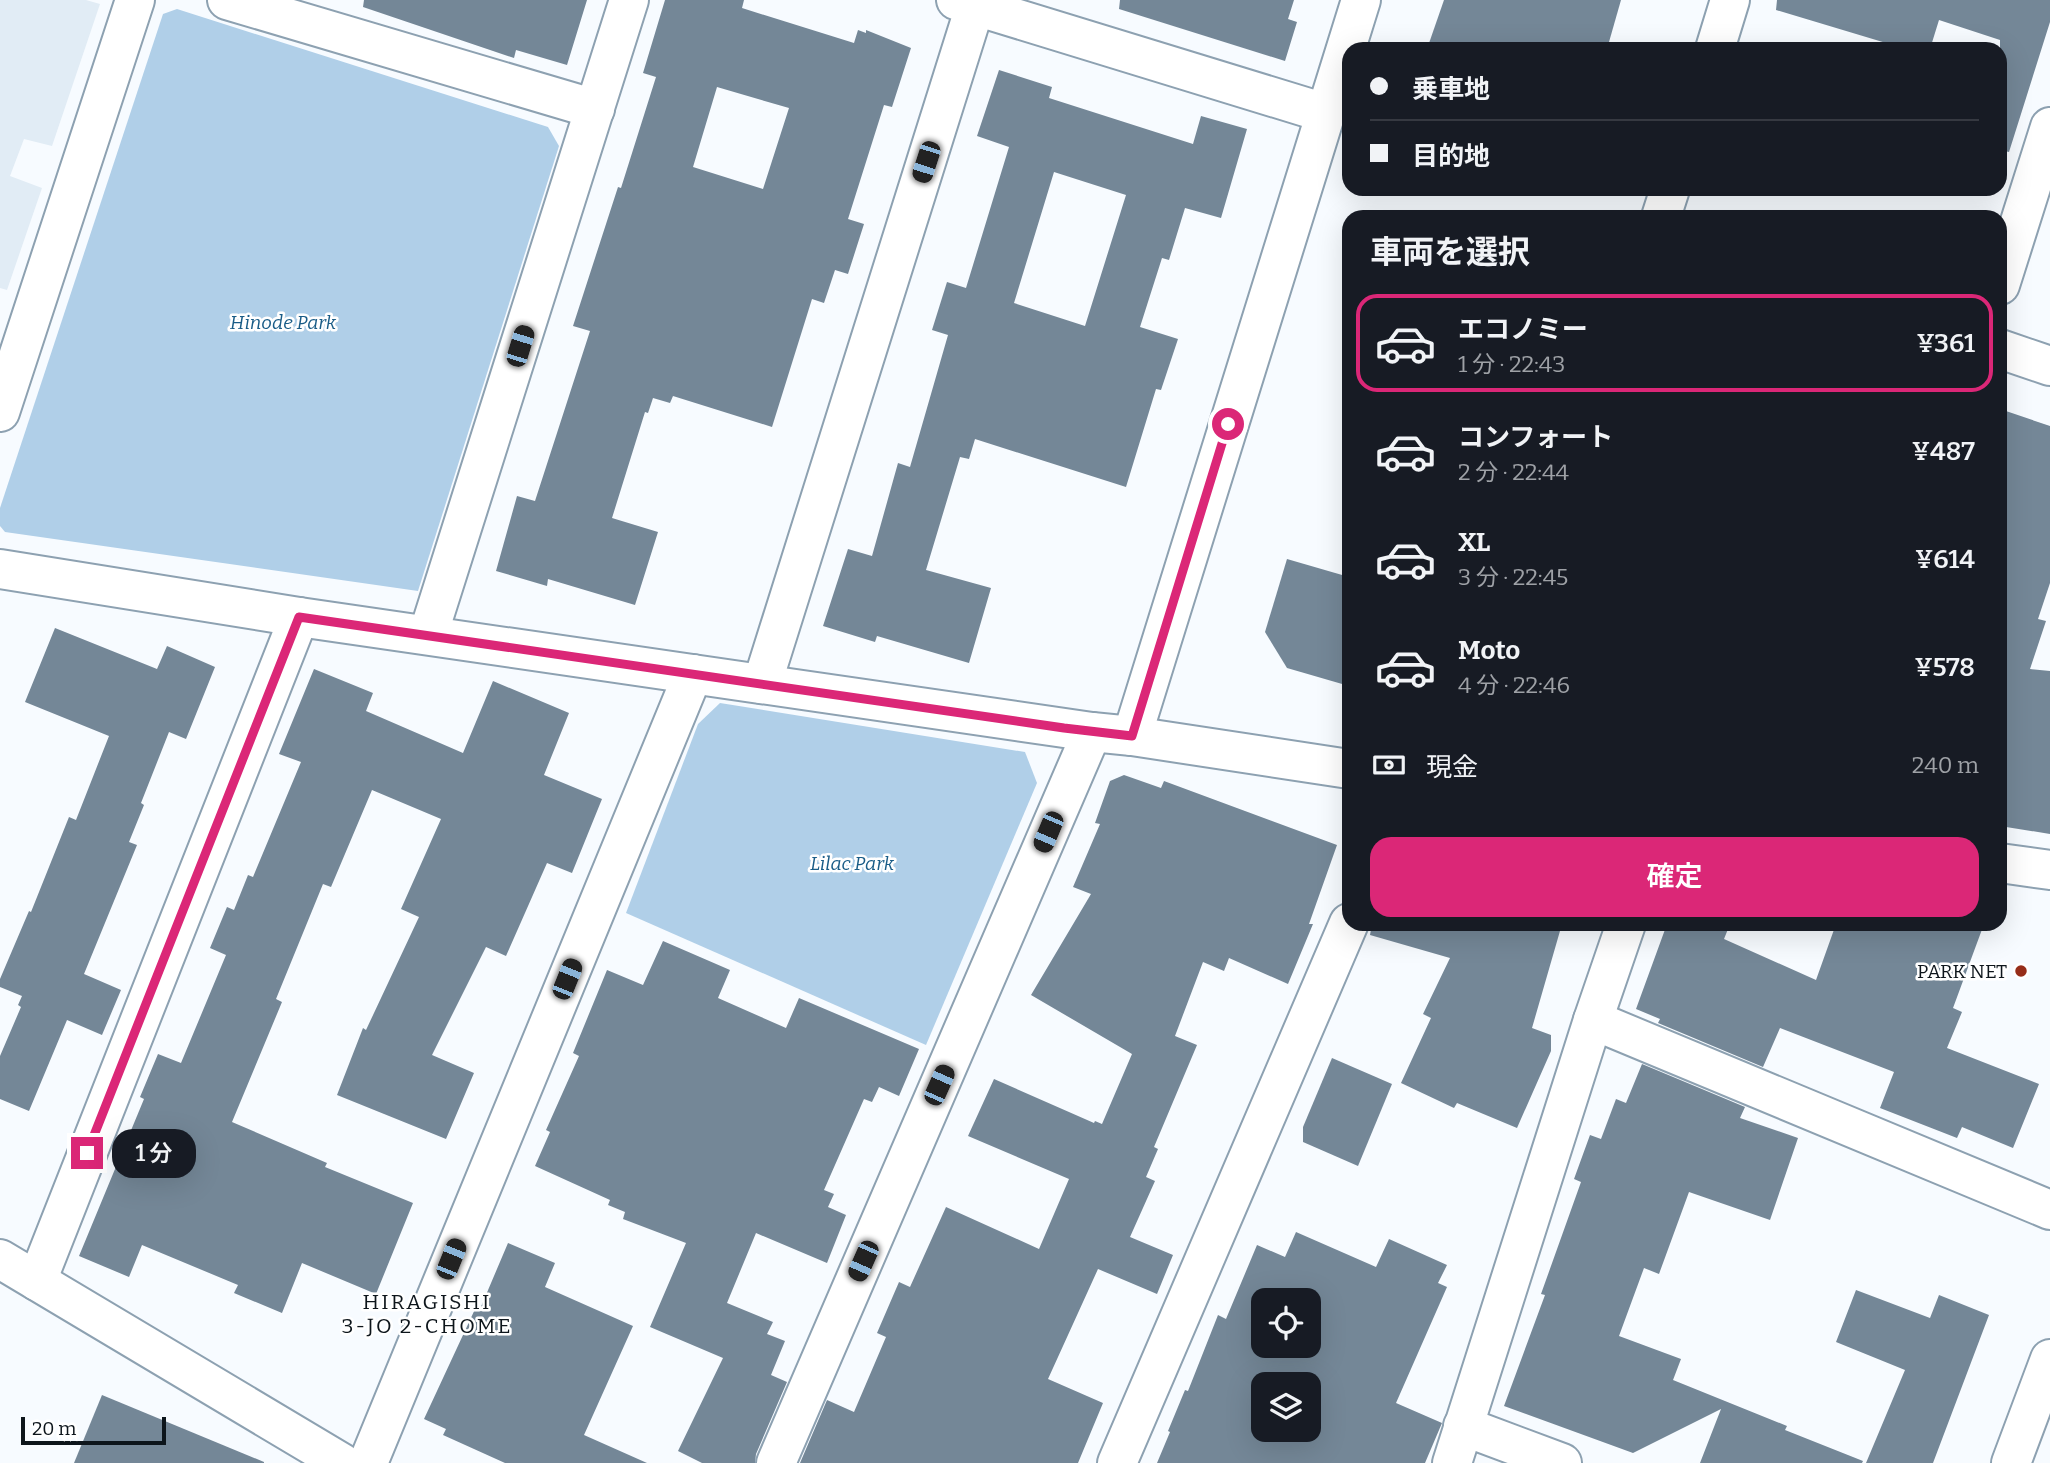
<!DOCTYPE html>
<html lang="ja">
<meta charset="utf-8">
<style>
:root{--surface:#171b24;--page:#242831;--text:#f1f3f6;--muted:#9ea1a6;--line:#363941;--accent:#db2777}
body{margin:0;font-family:Bitter,"Noto Sans JP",serif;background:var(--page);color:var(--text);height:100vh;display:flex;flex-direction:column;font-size:26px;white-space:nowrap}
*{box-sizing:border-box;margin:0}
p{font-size:23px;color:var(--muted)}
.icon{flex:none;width:38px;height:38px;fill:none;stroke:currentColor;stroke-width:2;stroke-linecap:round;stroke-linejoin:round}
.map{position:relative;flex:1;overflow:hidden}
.panel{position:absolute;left:1342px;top:210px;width:665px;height:721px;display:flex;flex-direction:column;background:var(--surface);border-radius:21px;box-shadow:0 7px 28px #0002}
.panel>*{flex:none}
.banner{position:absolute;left:1342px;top:42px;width:665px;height:154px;border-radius:21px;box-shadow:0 7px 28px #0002;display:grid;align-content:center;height:154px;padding:0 28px;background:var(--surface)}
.tools{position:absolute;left:1251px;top:1288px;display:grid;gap:14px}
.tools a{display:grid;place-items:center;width:70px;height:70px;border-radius:14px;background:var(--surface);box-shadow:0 7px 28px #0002;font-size:35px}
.scale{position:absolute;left:21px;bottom:18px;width:145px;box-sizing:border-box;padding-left:7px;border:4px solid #0d151b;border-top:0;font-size:19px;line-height:24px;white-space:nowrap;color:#0d151b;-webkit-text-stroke:5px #fff;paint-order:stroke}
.end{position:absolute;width:32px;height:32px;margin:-16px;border:9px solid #db2777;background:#fff;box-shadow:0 0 0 4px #fff}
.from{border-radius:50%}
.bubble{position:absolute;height:49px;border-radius:21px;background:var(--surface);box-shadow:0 7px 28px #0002;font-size:23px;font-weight:600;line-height:49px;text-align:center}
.car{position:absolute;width:21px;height:42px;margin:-21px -10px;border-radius:9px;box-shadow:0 0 5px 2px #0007;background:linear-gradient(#222 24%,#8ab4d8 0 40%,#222 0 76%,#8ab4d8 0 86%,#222 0)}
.banner b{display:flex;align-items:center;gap:24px;height:66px;font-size:26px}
.banner b+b{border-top:2px solid var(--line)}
.banner i{width:18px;height:18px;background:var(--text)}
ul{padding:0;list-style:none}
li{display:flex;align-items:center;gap:21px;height:98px;margin:0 14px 10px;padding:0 14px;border:4px solid transparent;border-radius:21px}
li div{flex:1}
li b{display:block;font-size:26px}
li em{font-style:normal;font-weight:600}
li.active{border-color:var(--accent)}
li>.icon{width:63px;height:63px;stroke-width:1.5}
h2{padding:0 28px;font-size:32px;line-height:84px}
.pay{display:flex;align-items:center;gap:18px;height:77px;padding:0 28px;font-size:26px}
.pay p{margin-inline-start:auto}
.primary-button{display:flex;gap:14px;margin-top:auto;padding:14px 28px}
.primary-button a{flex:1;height:80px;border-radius:21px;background:var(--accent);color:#fff;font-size:28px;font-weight:600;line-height:80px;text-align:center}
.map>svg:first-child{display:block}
.built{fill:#e1ecf5}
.green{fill:#b0cfe8}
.building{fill:#748797;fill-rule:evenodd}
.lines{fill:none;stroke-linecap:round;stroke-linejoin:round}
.minor-casing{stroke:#8da1b1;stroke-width:42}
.minor{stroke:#fff;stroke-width:38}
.route{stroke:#db2777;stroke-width:9}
.poi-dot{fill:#962d19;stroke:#fff;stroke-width:2.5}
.labels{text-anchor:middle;stroke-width:5;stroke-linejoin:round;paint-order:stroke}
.park-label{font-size:19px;font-style:italic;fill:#195c87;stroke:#fff}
.poi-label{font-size:19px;fill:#0d151b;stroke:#fff;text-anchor:end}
.neighbourhood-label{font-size:21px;letter-spacing:2px;fill:#0d151b;stroke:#fff}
</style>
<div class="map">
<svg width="2050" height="1463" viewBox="0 0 2050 1463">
<rect width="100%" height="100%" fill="#f7fbff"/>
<path class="built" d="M0,0H86L100,4L52,146L24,139L10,176L42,188L7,290L0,288Z"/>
<g class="green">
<path d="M177,9L548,127L559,146L418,591L5,532L0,526V508L163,14Z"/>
<path d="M720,703L1025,752L1037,783L926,1045L626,913L698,724Z"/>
</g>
<g class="building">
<path d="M364,0H587L567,65L516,50L514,58L363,7Z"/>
<path d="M665,0H744L742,8L854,43L858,30L866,33V30L911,48L892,107L884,105L848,219L864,224L848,274L835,270L824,303L812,299L772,427L673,396L670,403L653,398L648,413L645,412L612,518L658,532L635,605L548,579L547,586L496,571L517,496L535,501L590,331L573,326L618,187L621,188L656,77L643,73ZM717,87L789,108L763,189L693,167Z"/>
<path d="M1120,0H1294L1288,19L1297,22L1285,61L1119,9Z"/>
<path d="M1444,0H1621L1607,49H1427Z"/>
<path d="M1777,0H2050V22L2009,152L2000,150V40L1939,20L1930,49H1906L1776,10Z"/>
<path d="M999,70L1052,87L1049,98L1193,144L1201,116L1247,129L1221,218L1185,208L1169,260L1162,258L1140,327L1178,339L1161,390L1156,389L1126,487L975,439L969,459L960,457L926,570L991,588L969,663L877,636L875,642L823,626L848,549L872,556L898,463L910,467L948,335L932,330L947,282L966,288L1009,147L977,136ZM1054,172L1126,195L1085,326L1014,303Z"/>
<path d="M2000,409L2050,426V583L2038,619L2046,621L2030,669L2050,671V834L2000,826Z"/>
<path d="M1287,559L1349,577V686L1287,668L1265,632Z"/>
<path d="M55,628L157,669L167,646L215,667L186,739L169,732L141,803L144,805L129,842L137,845L84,974L121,990L102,1035L67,1020L29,1111L0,1099V1056L21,1007L18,1005L22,996L0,987V979L29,911L31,912L69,817L76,820L109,736L25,702Z"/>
<path d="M314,669L373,693L366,711L463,753L493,681L569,713L544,775L602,799L572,873L547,863L506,956L486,947L432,1055L474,1073L446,1139L337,1095L363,1028L366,1030L419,917L401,909L441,819L372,790L331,887L323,884L276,999L282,1002L232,1122L327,1163L325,1167L413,1203L376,1294L302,1263L282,1313L234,1293L238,1285L142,1245L129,1277L79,1256L144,1099L140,1097L158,1054L181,1063L226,955L210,948L227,907L234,910L248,875L253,877L301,762L279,754Z"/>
<path d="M1124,775L1161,788L1164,781L1337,845L1309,924H1313L1288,984L1229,958L1224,971L1203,962L1175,1036L1197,1045L1154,1147L1158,1149L1146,1177L1155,1181L1130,1237L1173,1255L1157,1294L1098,1269L1048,1379L1103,1403L1078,1463H800L827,1400L854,1412L886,1337L877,1333L899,1282L910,1287L946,1207L1039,1249L1069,1179L968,1136L994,1079L1094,1123L1095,1121L1102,1124L1132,1054L1031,995L1091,894L1073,887L1100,824L1095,823L1110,781Z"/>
<path d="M1372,924H1562L1532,1028L1551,1035V1051L1517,1128L1457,1103L1454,1108L1401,1083L1431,1018L1423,1014L1450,958L1370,935Z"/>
<path d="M1667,924H1730L1724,939L1816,980L1836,924H1984L1953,1008L1962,1012L1947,1048L2039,1084L2013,1148L1962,1127L1957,1138L1880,1108L1894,1072L1780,1028L1763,1067L1658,1023L1660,1019L1636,1009Z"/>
<path d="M663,941L730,970L718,998L786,1028L799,998L919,1049L899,1096L879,1087L872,1102L864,1099L824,1190L834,1194L828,1207L846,1215L827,1263L756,1233L727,1303L773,1322L767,1334L785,1341L771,1375L787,1382L756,1454L755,1463H702L678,1451L723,1358L650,1327L686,1243L623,1219L625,1212L608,1205L610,1200L535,1166L550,1132L546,1130L579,1056L573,1053L607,970L643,985Z"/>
<path d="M1332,1058L1392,1084L1358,1166L1303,1142V1127Z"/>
<path d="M1642,1064L1745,1107L1740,1118L1798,1138L1770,1220L1689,1192L1659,1274L1644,1268L1619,1336L1681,1359L1673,1380L1787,1426L1785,1430L1863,1461L1862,1463H1700L1721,1409L1633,1453L1504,1406L1545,1295L1541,1294L1581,1182L1574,1179L1590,1135L1601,1139L1616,1099L1626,1103Z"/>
<path d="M1296,1232L1376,1267L1389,1239L1447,1265L1438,1283L1447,1287L1396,1403L1442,1423L1425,1463H1157L1170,1432L1168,1431L1185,1390L1188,1391L1218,1315L1226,1319L1257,1245L1285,1257ZM1264,1300H1309V1346H1264ZM1264,1384H1309V1430H1264Z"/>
<path d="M508,1243L555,1263L545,1287L633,1326L584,1435L647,1463H505L443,1435L446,1429L424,1419L476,1307L480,1309Z"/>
<path d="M1856,1290L1930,1318L1939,1295L1989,1315L1933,1463H1866L1905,1370L1836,1342Z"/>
<path d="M102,1395L264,1462V1463H74Z"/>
</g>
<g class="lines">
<defs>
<g id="minor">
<path d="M227,0L595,109"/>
<path d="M956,0L1325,113"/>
<path d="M1715,49L1730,0"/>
<path d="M1661,217L1670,189"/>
<path d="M2000,285L2050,127"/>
<path d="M2000,349L2050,366"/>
<path d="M0,412L135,0"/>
<path d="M0,569L299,617L1092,732L1132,736L1349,769"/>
<path d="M428,635L629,0"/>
<path d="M762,684L977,0"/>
<path d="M1132,736L1361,0"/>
<path d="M2000,863L2050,870"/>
<path d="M1593,1020L2050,1210"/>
<path d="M0,1259L342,1463"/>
<path d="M37,1281L299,617"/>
<path d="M1463,1426L1562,1463"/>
<path d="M368,1463L693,674"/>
<path d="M776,1463L1092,732"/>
<path d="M1117,1463L1349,923"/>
<path d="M1452,1463L1593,1020L1626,924"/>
<path d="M2011,1463L2050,1359"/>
</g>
</defs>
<use href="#minor" class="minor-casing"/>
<use href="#minor" class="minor"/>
</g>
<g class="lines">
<path class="route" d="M87,1153L299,617L1064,728L1132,736L1228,424"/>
</g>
<circle class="poi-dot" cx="2021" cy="971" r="7"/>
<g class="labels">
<g class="park-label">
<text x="283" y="329">Hinode Park</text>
<text x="852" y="870">Lilac Park</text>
</g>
<g class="poi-label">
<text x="2007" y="978">PARK NET</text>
</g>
<g class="neighbourhood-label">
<text x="427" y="1309">HIRAGISHI<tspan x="427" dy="24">3-JO 2-CHOME</tspan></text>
</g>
</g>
</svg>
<div class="tools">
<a><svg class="icon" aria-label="locate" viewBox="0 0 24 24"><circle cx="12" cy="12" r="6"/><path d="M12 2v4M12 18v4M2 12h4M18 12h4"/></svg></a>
<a><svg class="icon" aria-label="layers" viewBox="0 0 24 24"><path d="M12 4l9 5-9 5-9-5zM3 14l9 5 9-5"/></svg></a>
</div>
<div class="scale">20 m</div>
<i class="end from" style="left:1228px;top:424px"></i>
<i class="end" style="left:87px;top:1153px"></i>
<div class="bubble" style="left:112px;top:1129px;width:84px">1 分</div>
<i class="car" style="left:926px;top:162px;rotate:198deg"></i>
<i class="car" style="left:520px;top:346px;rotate:17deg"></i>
<i class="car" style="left:1048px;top:832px;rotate:203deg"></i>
<i class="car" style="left:567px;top:979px;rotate:22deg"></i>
<i class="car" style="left:939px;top:1085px;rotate:24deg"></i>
<i class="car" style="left:451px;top:1259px;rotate:22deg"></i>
<i class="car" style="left:863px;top:1261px;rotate:204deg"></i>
<div class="banner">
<b><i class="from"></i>乗車地</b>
<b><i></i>目的地</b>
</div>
<section class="panel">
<h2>車両を選択</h2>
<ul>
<li class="active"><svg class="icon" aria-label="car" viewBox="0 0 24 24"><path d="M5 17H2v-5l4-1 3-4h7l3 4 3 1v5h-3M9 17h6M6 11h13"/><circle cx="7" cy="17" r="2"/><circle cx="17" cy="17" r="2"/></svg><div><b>エコノミー</b><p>1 分 · 22:43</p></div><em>¥361</em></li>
<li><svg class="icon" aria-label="car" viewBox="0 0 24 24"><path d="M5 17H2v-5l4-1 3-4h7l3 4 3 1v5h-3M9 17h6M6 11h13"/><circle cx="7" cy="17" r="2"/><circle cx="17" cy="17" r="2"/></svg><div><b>コンフォート</b><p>2 分 · 22:44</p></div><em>¥487</em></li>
<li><svg class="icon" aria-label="car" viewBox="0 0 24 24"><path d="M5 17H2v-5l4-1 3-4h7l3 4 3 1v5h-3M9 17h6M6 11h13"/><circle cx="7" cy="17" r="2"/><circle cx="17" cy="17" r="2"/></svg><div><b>XL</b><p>3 分 · 22:45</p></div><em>¥614</em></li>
<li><svg class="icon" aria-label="car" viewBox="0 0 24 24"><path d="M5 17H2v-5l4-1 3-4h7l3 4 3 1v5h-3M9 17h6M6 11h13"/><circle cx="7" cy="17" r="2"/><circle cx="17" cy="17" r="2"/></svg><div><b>Moto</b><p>4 分 · 22:46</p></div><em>¥578</em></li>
</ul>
<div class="pay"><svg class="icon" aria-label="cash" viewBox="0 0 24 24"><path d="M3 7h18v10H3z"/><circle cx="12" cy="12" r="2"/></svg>現金<p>240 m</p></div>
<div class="primary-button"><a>確定</a></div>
</section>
</div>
